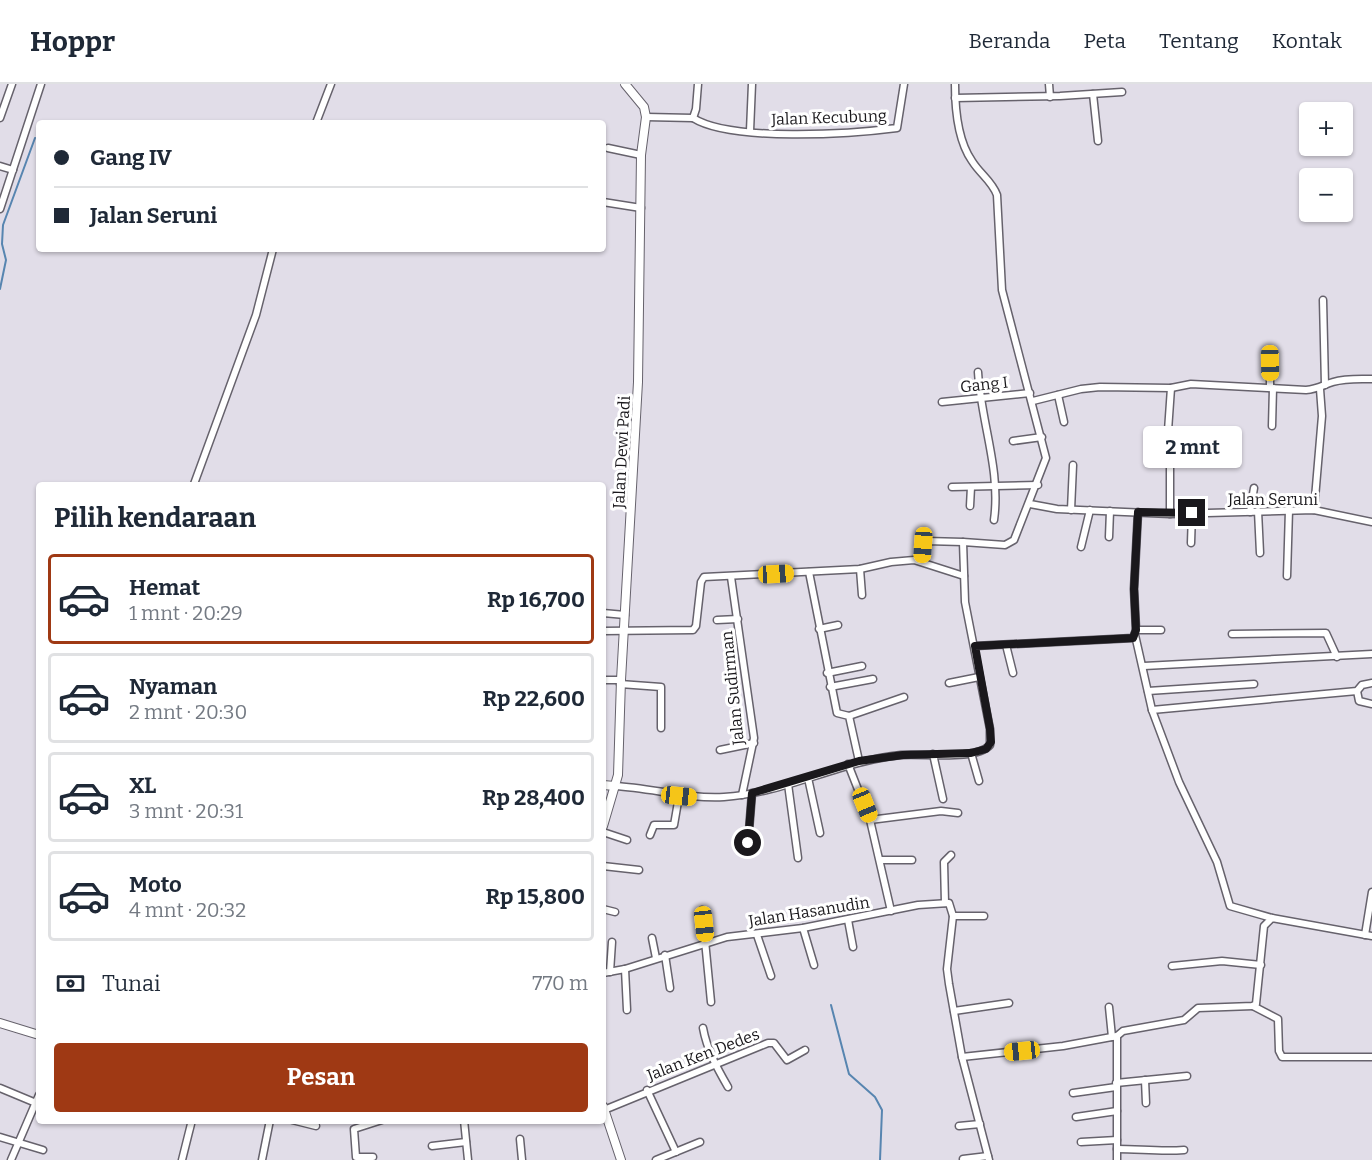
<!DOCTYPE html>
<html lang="id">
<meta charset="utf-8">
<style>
:root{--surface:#fff;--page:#f2f2f3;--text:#1f2937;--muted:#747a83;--line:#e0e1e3;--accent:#9f3914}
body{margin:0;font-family:Bitter,serif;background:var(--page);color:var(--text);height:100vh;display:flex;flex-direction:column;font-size:22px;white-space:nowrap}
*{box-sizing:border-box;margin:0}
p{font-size:20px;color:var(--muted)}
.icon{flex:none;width:33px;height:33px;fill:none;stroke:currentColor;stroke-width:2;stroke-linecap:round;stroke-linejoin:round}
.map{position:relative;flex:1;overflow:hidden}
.side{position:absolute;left:36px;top:398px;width:570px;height:642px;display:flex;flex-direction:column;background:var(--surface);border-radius:6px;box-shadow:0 2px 4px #0004}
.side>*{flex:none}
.top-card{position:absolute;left:36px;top:36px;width:570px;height:132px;border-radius:6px;box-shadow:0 2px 4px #0004;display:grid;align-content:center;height:132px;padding:0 18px;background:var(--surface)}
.fabs{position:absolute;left:1299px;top:18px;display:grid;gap:12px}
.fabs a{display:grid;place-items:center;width:54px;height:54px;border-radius:6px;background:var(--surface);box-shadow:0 2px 4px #0004;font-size:30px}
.end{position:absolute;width:27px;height:27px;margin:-14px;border:8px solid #1a181c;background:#fff;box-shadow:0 0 0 3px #fff}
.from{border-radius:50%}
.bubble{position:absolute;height:42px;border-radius:6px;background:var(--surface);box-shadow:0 2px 4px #0004;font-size:20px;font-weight:700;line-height:42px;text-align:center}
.car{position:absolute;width:18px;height:36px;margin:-18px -9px;border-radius:8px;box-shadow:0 0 4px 2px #0007;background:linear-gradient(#f5c518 24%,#345 0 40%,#f5c518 0 76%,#345 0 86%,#f5c518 0)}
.top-card b{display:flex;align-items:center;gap:21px;height:57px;font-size:22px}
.top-card b+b{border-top:2px solid var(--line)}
.top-card i{width:15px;height:15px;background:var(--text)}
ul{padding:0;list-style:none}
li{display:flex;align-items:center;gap:18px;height:90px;margin:0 12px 9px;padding:0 6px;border:3px solid var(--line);border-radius:6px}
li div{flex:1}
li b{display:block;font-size:22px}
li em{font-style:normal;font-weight:700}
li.selected{border-color:var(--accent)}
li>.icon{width:54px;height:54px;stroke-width:1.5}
h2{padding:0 18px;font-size:27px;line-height:72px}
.pay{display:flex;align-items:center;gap:15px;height:66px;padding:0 18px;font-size:22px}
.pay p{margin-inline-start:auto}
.primary-button{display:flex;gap:12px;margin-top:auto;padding:12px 18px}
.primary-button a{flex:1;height:69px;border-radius:6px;background:var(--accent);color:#fff;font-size:24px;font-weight:700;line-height:69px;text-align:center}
header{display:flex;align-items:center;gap:36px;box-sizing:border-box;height:84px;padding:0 30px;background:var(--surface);border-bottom:2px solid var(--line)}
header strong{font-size:28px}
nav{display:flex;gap:33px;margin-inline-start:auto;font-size:21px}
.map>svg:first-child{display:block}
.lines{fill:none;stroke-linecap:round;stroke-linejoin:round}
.stream{stroke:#5785b0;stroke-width:2}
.minor-casing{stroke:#66626c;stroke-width:9}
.tertiary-casing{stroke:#66626c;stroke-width:10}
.minor{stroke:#fff;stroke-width:6}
.tertiary{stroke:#fff;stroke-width:8}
.route{stroke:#1a181c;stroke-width:8}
.labels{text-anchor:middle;stroke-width:6;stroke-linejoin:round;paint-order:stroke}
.street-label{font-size:16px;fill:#1a181c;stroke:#fff}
</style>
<header>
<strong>Hoppr</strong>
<nav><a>Beranda</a><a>Peta</a><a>Tentang</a><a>Kontak</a></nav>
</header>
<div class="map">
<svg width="1372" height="1076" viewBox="0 0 1372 1076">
<rect width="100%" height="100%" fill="#e1dde8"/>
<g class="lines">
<g class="stream">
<path d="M0,205L6,176L2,160L3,141L35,54"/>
<path d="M831,921L849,990L875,1013L882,1026L880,1076"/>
</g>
<defs>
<g id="minor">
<path d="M1049,0L1050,13"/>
<path d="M1093,10L1098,57"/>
<path d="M955,14L1060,12L1122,8"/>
<path d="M646,33L693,34L696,25L698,0"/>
<path d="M0,34L12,0"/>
<path d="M693,34C731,58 851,50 897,44L904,0"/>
<path d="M316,39L331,0"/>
<path d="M750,47L752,0"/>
<path d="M608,64L641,71"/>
<path d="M0,82L13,86"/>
<path d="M603,118L641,124"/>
<path d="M0,125L41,0"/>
<path d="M1323,216L1325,301"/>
<path d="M1270,279V304"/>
<path d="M978,288C981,338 1001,386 994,436"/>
<path d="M1058,311L1064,338"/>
<path d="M1033,317L1081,305L1100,303L1171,304L1191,300L1306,306C1318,305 1323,301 1333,298C1346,294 1359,295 1372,295"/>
<path d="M942,318L1030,309"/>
<path d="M1272,342L1273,304"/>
<path d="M1013,357L1042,353"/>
<path d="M194,400L256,231L273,165"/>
<path d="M952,403L1038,401"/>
<path d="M1030,420L1057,425L1170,430L1314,426L1372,438"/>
<path d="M970,422L971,403"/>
<path d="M1071,426L1073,381"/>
<path d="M1314,426L1322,332L1320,305"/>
<path d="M1258,427L1260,469"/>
<path d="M1250,428L1254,404"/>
<path d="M1170,430V384L1167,361L1171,304"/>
<path d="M1109,453L1110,427"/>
<path d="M1191,459L1192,429"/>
<path d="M1081,463L1090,426"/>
<path d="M922,477L926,457L963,458"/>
<path d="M860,485L862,511"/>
<path d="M809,488L837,629L849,632L859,677"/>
<path d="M1287,492L1289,426"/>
<path d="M731,493L754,654L742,711"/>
<path d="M603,529L625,531"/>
<path d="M717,536L738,535"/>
<path d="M819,545L838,541"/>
<path d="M1136,546H1161"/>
<path d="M603,547L693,546L696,542L701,498L704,493L860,485L891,478L914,476L964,492"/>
<path d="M1232,550L1326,549L1337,573"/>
<path d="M1135,551L1152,626L1179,698L1217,778L1230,822L1272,834"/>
<path d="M1006,561L1013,589"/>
<path d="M975,562L1133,554L1136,546L1134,505L1138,428"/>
<path d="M1144,582L1372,570"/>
<path d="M827,589L862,582"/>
<path d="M603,596H621"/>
<path d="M949,599L979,593"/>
<path d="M620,600L661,603V644"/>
<path d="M830,603L873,595"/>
<path d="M1148,607L1254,600"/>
<path d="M1357,607L1359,617L1372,620"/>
<path d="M1152,626L1357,607L1362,601L1372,599"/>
<path d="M849,632L904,613"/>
<path d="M720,666L754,659"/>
<path d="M971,669L979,697"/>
<path d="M933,670L943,715"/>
<path d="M848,680L870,736L891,827"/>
<path d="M808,694L820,749"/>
<path d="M788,700L798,774"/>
<path d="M615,702C652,704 687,715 724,713C785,709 840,677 901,671C923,669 976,677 990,661V645L965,518L963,458L1005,461L1014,456L1046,374L1002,206L997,111C992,97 980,90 972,77C958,57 955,24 955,0"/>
<path d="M870,736L941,727L958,729"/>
<path d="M603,748L627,756"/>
<path d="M650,751L654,741H674L679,712"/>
<path d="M748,759L752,709"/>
<path d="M881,776H912"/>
<path d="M603,782L639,786"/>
<path d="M945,819L944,778L951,771"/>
<path d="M603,825L615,828"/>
<path d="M702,826L711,918"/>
<path d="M953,832H984"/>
<path d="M848,836L853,863"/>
<path d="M803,844L814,881"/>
<path d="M757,851L771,892"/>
<path d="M1365,851L1372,808"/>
<path d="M652,854L656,874"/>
<path d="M665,871L670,904"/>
<path d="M1172,882L1222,877L1261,881"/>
<path d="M625,885L627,926"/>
<path d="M610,888L612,858"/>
<path d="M603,889L625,885L727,853L803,844L918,821L949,819L953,832L947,885L949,900L962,973L989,1076"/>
<path d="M1253,922L1278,935L1279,967L1282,973H1372"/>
<path d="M1109,923L1112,953"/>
<path d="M954,927L1009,919"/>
<path d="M703,944C707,966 717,984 728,1003"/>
<path d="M962,973L1063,962L1117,952L1123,947L1184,936L1198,924L1253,922L1256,920L1264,842L1272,834L1372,852"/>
<path d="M1145,996L1146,1019"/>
<path d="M1116,999L1187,992"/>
<path d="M0,1004L36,1019"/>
<path d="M647,1006L676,1068"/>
<path d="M1073,1009L1116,1003"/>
<path d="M604,1026L768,959H774L787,976L805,966"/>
<path d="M1076,1033L1117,1027"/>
<path d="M292,1036L316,1042"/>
<path d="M464,1036L468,1076"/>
<path d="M959,1042L980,1040"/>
<path d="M0,1053L43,1066"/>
<path d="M520,1055L522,1076"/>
<path d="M1081,1058L1117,1056"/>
<path d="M432,1062L466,1058"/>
<path d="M1117,1065C1140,1065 1161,1068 1184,1066"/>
<path d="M373,1073H356L354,1045L382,1036"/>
<path d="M963,1075L988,1072"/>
<path d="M11,1076L39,1011"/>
<path d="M182,1076L192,1036"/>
<path d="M262,1076L270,1036"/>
<path d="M656,1076L700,1058"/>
<path d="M1117,1076V952"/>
</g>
<g id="tertiary">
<path d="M603,701L615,702"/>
<path d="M603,742L618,691L621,596L638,298L641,71L646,33L644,23L625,0"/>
<path d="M0,939L39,951"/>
<path d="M603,1022L621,1076"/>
</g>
</defs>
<use href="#minor" class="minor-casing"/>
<use href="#tertiary" class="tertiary-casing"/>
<use href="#minor" class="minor"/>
<use href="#tertiary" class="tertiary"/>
</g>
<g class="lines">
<path class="route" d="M748,759L752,709L859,677L903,671L971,669L986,665L991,658L990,645L975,562L1133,554L1136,546L1134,505L1138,428L1192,429"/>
</g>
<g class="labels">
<g class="street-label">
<text transform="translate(829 33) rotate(-2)" y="6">Jalan Kecubung</text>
<text transform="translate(984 300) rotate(-6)" y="6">Gang I</text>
<text transform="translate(621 368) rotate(-87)" y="6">Jalan Dewi Padi</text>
<text x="1273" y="421">Jalan Seruni</text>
<text transform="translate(732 604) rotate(-96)" y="6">Jalan Sudirman</text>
<text transform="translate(809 827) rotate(-9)" y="6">Jalan Hasanudin</text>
<text transform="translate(703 970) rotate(-21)" y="6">Jalan Ken Dedes</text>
</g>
</g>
</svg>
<div class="fabs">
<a>+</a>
<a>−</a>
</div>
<i class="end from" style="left:748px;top:759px"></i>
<i class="end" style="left:1192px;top:429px"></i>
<div class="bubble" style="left:1143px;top:342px;width:99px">2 mnt</div>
<i class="car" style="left:1270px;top:279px;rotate:179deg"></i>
<i class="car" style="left:923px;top:461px;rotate:184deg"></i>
<i class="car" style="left:776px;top:490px;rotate:87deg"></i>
<i class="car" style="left:679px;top:712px;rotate:96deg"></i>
<i class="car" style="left:865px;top:721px;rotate:158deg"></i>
<i class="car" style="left:704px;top:840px;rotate:174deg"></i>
<i class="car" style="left:1022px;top:967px;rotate:264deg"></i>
<div class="top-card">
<b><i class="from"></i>Gang IV</b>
<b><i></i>Jalan Seruni</b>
</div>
<section class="side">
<h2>Pilih kendaraan</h2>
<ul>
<li class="selected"><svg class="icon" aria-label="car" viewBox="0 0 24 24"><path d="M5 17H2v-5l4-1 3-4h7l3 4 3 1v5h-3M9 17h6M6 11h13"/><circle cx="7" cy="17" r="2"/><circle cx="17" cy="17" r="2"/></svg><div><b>Hemat</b><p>1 mnt · 20:29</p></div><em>Rp 16,700</em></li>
<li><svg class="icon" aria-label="car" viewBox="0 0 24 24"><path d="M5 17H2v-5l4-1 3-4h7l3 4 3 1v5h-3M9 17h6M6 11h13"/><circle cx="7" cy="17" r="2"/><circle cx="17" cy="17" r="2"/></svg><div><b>Nyaman</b><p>2 mnt · 20:30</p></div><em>Rp 22,600</em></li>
<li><svg class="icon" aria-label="car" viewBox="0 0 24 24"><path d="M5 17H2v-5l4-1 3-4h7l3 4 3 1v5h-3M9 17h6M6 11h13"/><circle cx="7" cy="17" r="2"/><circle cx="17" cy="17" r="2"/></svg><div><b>XL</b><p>3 mnt · 20:31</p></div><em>Rp 28,400</em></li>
<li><svg class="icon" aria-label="car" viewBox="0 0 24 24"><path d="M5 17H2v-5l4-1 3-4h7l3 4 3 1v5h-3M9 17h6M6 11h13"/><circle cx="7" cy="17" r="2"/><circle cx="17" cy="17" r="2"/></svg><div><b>Moto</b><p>4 mnt · 20:32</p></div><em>Rp 15,800</em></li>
</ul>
<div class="pay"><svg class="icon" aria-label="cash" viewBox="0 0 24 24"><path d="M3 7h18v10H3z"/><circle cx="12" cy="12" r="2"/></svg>Tunai<p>770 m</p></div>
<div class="primary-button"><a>Pesan</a></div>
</section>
</div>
